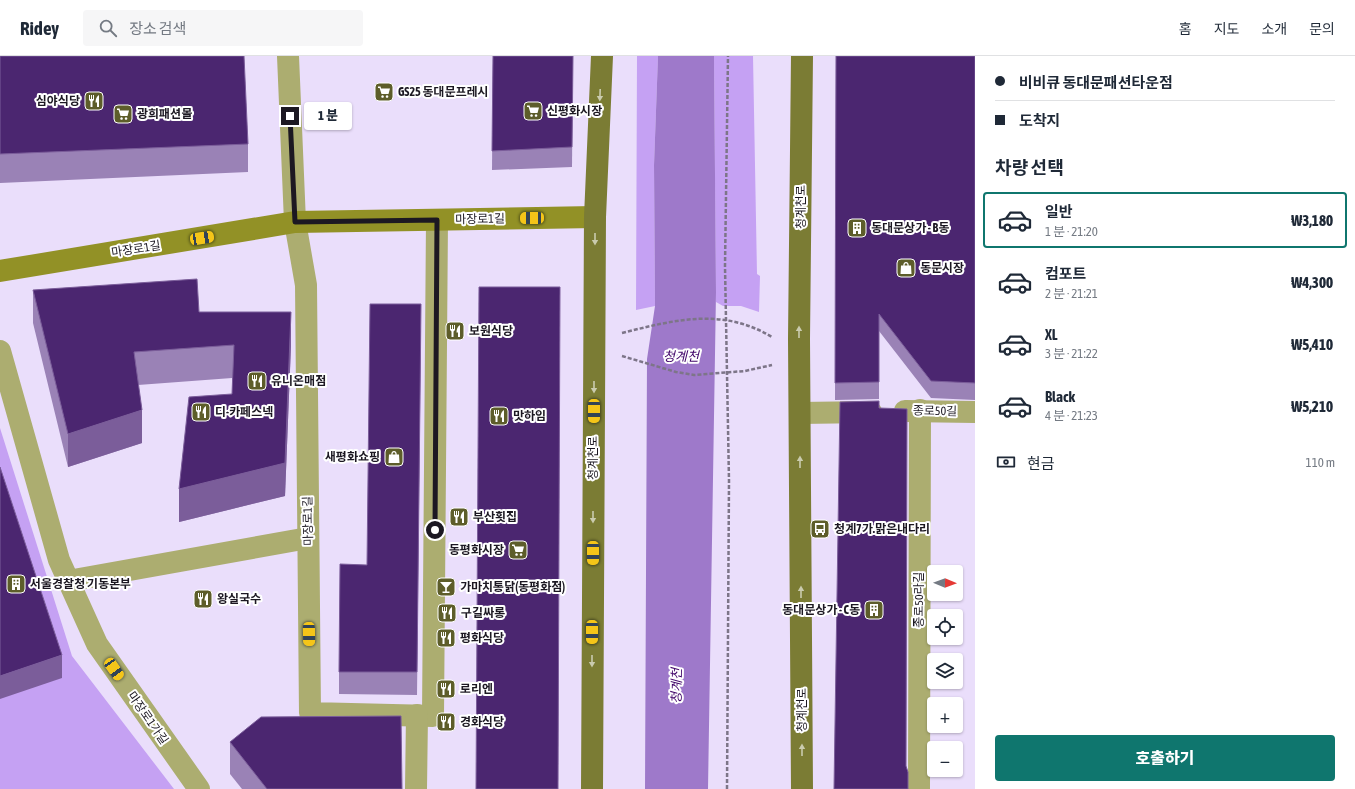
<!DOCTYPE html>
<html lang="ko">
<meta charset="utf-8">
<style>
:root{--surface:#fff;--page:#f6f6f7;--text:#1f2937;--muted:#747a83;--line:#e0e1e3;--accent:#0f766e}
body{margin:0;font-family:"Asap Condensed","Noto Sans KR",sans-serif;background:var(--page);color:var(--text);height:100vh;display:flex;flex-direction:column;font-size:15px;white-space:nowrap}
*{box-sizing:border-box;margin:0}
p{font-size:13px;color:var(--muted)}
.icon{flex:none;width:22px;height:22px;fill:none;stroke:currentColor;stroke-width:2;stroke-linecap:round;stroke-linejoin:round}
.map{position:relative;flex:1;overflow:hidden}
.drawer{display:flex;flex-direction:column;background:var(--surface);width:380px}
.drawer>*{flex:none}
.banner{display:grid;align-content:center;height:88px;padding:0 20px;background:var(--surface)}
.needle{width:26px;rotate:91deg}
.buttons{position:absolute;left:927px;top:509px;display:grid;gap:8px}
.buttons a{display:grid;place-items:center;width:36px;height:36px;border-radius:4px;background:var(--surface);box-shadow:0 1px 3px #0004;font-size:20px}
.end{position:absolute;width:18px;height:18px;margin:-9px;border:5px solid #1c1822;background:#fff;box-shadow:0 0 0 2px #fff}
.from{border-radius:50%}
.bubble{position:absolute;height:28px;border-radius:4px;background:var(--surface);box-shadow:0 1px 3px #0004;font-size:13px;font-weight:800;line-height:28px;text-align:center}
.car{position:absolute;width:12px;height:24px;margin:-12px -6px;border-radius:5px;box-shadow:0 0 3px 1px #0007;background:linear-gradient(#f5c518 24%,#345 0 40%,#f5c518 0 76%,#345 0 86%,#f5c518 0)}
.banner b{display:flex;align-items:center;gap:14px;height:38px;font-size:15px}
.banner b+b{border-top:1px solid var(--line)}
.banner i{width:10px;height:10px;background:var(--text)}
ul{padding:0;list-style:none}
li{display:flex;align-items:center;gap:12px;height:56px;margin:0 8px 6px;padding:0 12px;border:2px solid transparent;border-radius:4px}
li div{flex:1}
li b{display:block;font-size:15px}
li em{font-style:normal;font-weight:800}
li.selected{border-color:var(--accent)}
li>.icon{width:36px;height:36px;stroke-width:1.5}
h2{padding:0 20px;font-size:18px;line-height:48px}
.pay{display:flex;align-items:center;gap:10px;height:44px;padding:0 20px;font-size:15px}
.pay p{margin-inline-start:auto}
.button{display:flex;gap:8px;margin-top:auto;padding:8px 20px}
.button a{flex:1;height:46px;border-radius:4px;background:var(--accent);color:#fff;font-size:16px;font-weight:800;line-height:46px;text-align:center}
header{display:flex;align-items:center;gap:24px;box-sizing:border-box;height:56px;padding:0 20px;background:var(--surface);border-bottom:1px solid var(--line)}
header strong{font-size:19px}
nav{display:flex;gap:22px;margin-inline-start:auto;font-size:14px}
.search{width:280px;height:36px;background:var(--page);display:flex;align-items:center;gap:10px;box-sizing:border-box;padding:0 14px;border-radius:4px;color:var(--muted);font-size:15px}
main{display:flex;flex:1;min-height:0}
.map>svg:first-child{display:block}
.green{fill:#c5a1f3}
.water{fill:#9e79ca}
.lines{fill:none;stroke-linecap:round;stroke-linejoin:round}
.path{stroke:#7d7588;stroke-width:2.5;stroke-dasharray:4 2;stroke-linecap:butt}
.minor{stroke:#acad70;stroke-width:22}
.secondary{stroke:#929126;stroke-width:22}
.primary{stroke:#7b7c34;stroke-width:22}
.wall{fill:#9a82b6}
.shaded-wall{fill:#7b5d9a}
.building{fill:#4b2670;stroke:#7b5d9a}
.oneway{fill:#cacbae}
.route{stroke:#1c1822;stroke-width:5}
.labels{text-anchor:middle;stroke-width:4;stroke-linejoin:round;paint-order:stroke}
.poi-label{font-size:12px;font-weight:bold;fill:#1c1822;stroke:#fff;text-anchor:start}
.street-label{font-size:12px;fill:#1c1822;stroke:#fff}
.water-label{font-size:13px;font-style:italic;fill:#3e0067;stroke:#fff}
</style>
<header>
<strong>Ridey</strong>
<div class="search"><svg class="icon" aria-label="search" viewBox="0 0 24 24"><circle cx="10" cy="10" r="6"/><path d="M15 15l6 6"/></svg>장소 검색</div>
<nav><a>홈</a><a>지도</a><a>소개</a><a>문의</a></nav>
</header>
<main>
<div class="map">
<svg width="975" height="733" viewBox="0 0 975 733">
<rect width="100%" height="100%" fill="#eadefb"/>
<g class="green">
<path d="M637,0H658L654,109L655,250L636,254Z"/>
<path d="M714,0H753L757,218L760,220L759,256L741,250H723L716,246Z"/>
<path d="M0,372L72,600L174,733H0Z"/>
</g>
<path class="water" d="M658,0H714L716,236L708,733H645L647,303L655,250L654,109Z"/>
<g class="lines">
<g class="path">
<path d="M622,277C674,264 722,251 772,281"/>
<path d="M622,300L676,316L694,319L745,315L772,309"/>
<path d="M727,733L729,425L725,210L728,0"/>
</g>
<g class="minor">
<path d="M288,0L295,166L306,229L310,657L433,660L437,164"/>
<path d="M0,295L59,504L97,588L199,733"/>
<path d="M905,355L975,356"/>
<path d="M800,357L871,356"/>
<path d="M68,525L308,482"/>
<path d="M416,733L417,659"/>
<path d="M919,733L920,354"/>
</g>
<path class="secondary" d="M0,215L295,166L595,161"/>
<g class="primary">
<path d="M802,0L799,283L802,733"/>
<path d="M592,733L595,161L602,0"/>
</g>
</g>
<g class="wall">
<path d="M0,0L248,88V116L0,127Z"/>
<path d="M493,0H573L572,111L492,114Z"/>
<path d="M836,0H975V344L931,342L879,275V343L835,344Z"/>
<path d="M33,234L199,256L291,289L285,440L179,466L232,338V322L138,329L142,387L68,411L33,267Z"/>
<path d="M421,271L417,639L339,638V616L367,509Z"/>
<path d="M230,686L402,733H242L230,718Z"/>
</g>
<g class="shaded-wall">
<path d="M291,256V289L285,440L179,466V433Z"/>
<path d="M142,354V387L68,411V378Z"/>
<path d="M62,599V622L0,643V620Z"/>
</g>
<g class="building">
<path d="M0,0H244L248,88L0,98Z"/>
<path d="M493,0H573L572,91L492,95Z"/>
<path d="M836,0H975V327L931,325L879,258V326L835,327Z"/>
<path d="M197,223L199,256H291L285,407L179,433L189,341L232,338L234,289L134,296L142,354L68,378L33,234Z"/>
<path d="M479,231H560L558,733H476Z"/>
<path d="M370,248H421L417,616H339L340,508L367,509Z"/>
<path d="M879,345V352L907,353L906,710L908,716V733H834L840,346Z"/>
<path d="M0,411L62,599L0,620Z"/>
<path d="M401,660L402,733H267L230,686L261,661Z"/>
</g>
<defs><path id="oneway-solid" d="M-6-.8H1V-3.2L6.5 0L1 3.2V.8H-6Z"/></defs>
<g class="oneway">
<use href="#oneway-solid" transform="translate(600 39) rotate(92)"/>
<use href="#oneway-solid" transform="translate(595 183) rotate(90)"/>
<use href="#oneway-solid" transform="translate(799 276) rotate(-90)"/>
<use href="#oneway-solid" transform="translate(594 331) rotate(90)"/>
<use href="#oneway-solid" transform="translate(800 406) rotate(-90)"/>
<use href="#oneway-solid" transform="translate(593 461) rotate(90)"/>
<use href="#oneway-solid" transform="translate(801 536) rotate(-90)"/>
<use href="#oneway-solid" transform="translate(592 605) rotate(90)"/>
<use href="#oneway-solid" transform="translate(802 694) rotate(-90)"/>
</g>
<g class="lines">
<path class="route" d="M290,60L295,166L437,164L435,474"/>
</g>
<defs>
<symbol id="supermarket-square" viewBox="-11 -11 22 22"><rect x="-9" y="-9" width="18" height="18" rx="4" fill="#5d5d2a" stroke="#fff"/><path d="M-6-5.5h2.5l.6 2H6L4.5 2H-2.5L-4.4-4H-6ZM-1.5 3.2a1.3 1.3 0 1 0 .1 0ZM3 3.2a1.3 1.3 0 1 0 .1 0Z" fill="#fff"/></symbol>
<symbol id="restaurant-square" viewBox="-11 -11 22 22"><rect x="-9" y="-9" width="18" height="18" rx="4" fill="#5d5d2a" stroke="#fff"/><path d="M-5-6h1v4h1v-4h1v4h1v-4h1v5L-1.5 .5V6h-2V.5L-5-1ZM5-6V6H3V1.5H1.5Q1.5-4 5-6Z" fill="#fff"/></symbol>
<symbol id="building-square" viewBox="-11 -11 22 22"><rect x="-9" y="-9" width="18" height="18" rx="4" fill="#5d5d2a" stroke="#fff"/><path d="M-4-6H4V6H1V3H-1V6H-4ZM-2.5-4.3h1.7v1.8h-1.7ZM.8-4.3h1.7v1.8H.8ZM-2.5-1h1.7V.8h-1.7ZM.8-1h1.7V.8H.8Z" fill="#fff"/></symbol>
<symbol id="shop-square" viewBox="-11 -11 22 22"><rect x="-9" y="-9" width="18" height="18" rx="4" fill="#5d5d2a" stroke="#fff"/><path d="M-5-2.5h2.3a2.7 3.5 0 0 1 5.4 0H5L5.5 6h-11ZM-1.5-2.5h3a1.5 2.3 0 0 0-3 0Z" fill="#fff"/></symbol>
<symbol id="bus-square" viewBox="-11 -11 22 22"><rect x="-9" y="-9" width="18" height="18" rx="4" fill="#5d5d2a" stroke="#fff"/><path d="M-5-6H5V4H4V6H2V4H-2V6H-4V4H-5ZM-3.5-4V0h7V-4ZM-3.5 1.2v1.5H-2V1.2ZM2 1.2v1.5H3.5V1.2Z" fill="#fff"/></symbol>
<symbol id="bar-square" viewBox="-11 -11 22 22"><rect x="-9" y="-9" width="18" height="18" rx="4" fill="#5d5d2a" stroke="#fff"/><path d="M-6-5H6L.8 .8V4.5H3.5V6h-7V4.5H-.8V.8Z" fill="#fff"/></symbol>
</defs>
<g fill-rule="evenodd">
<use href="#supermarket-square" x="373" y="25" width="22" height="22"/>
<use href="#restaurant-square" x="83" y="34" width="22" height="22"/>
<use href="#supermarket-square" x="522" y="44" width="22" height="22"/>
<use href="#supermarket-square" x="112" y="47" width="22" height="22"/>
<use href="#building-square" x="846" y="161" width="22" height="22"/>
<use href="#shop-square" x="895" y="201" width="22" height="22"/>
<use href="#restaurant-square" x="444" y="264" width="22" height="22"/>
<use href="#restaurant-square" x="246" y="314" width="22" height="22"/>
<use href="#restaurant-square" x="190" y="345" width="22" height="22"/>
<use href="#restaurant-square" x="488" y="349" width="22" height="22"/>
<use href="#shop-square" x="383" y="390" width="22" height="22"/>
<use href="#restaurant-square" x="448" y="450" width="22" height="22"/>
<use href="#bus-square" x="809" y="462" width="22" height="22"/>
<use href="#supermarket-square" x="507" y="483" width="22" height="22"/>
<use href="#building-square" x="5" y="517" width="22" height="22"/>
<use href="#bar-square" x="435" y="520" width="22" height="22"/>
<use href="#restaurant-square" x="192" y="532" width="22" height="22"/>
<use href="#building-square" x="863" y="543" width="22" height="22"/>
<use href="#restaurant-square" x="436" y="546" width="22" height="22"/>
<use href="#restaurant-square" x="435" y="571" width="22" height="22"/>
<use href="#restaurant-square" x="435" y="622" width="22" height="22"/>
<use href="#restaurant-square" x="435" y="655" width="22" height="22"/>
</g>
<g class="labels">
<g class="poi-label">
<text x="398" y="40">GS25 동대문프레시</text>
<text x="80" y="49" text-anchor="end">심야식당</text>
<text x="547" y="59">신평화시장</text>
<text x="137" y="62">광희패션몰</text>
<text x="871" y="176">동대문상가 - B동</text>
<text x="920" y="216">동문시장</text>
<text x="469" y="279">보원식당</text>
<text x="271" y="329">유니온매점</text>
<text x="215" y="360">디-카페스넥</text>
<text x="513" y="364">맛하임</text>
<text x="380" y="405" text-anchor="end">새평화쇼핑</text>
<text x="473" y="465">부산횟집</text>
<text x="834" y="477">청계7가.맑은내다리</text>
<text x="504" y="498" text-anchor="end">동평화시장</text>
<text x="30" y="532">서울경찰청 기동본부</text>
<text x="460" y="535">가마치통닭(동평화점)</text>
<text x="217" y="547">왕실국수</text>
<text x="860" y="558" text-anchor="end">동대문상가 - C동</text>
<text x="461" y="561">구길싸롱</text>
<text x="460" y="586">평화식당</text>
<text x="460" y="637">로리엔</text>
<text x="460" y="670">경화식당</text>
</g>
<g class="street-label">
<text transform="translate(801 151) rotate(-90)" y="4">청계천로</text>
<text transform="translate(480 163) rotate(-1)" y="4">마장로1길</text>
<text transform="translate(136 193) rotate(-9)" y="4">마장로1길</text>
<text transform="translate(935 355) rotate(1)" y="4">종로50길</text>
<text transform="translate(593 402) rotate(-90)" y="4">청계천로</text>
<text transform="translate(308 465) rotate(-91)" y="4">마장로1길</text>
<text transform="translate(919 544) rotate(-90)" y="4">종로50라길</text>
<text transform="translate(802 654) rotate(-90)" y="4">청계천로</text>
<text transform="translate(148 662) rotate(55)" y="4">마장로1가길</text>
</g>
<g class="water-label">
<text x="681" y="305">청계천</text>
<text transform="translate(676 630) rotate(-89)" y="5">청계천</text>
</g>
</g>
</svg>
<div class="buttons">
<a><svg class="needle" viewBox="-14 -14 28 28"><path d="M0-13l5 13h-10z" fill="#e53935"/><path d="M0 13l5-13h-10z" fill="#747a83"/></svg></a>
<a><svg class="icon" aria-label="locate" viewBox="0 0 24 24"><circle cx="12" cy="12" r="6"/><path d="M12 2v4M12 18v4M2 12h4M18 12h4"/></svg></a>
<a><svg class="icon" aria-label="layers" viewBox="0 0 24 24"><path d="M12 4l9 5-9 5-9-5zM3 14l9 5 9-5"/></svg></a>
<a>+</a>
<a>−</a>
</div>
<i class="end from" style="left:435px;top:474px"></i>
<i class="end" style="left:290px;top:60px"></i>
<div class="bubble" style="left:304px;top:46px;width:48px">1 분</div>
<i class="car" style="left:532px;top:162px;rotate:269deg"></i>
<i class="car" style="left:202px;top:182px;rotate:81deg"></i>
<i class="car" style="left:594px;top:355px;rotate:180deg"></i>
<i class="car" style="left:593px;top:497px;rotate:180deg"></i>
<i class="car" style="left:592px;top:576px;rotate:180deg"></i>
<i class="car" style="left:309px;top:578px;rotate:179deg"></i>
<i class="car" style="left:114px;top:613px;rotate:145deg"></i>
</div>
<section class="drawer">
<div class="banner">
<b><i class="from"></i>비비큐 동대문패션타운점</b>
<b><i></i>도착지</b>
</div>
<h2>차량 선택</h2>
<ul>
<li class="selected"><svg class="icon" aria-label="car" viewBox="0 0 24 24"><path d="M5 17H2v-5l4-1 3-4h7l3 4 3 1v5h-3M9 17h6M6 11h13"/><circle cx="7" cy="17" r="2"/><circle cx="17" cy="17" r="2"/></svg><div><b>일반</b><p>1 분 · 21:20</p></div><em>₩3,180</em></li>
<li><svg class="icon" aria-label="car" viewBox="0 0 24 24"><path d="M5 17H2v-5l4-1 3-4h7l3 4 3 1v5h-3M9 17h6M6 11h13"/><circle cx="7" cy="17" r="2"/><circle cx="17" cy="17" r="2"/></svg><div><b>컴포트</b><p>2 분 · 21:21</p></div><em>₩4,300</em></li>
<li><svg class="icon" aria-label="car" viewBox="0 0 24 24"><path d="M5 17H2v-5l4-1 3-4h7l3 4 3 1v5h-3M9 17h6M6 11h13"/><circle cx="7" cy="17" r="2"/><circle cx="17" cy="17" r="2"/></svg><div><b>XL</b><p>3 분 · 21:22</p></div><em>₩5,410</em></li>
<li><svg class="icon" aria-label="car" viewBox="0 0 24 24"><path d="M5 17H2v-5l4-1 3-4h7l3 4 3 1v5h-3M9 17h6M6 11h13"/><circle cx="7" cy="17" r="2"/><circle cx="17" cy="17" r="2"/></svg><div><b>Black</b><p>4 분 · 21:23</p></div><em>₩5,210</em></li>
</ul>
<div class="pay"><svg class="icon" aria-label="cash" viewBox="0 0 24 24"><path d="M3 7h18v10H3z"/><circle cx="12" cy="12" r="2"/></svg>현금<p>110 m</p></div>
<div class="button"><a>호출하기</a></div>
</section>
</main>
